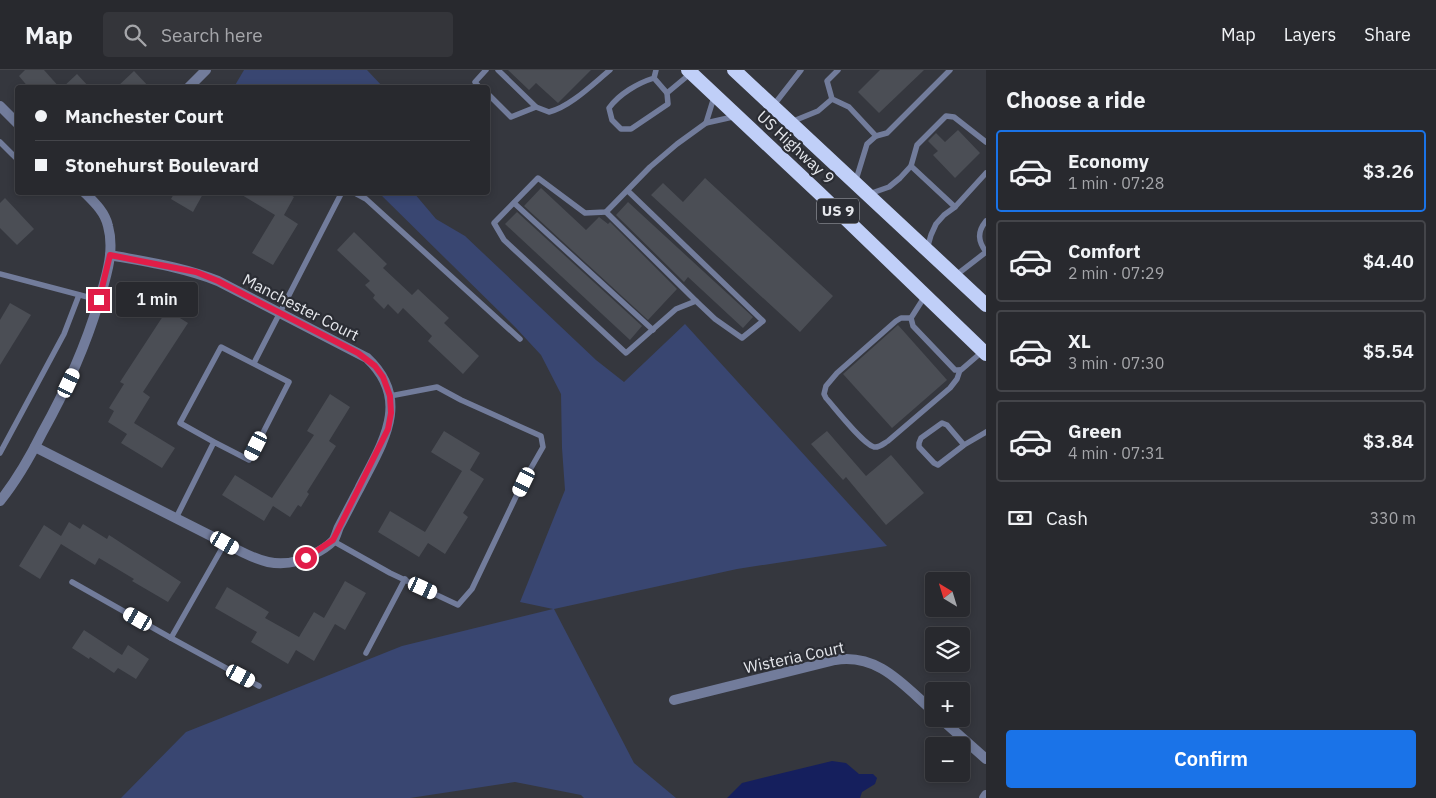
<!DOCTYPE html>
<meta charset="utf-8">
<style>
:root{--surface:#28292e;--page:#34353a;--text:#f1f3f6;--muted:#a5a6aa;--line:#44454a;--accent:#1a73e8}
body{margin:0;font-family:"IBM Plex Sans",sans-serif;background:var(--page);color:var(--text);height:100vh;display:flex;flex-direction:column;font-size:19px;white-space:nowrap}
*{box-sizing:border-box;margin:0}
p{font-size:16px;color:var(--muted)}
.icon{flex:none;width:28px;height:28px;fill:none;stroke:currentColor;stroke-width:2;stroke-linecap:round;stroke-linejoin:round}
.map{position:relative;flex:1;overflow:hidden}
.sheet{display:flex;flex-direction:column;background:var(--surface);width:450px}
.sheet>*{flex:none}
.banner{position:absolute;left:15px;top:15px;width:475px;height:110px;border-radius:5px;box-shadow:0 2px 8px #0003,0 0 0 1px var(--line);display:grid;align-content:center;height:110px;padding:0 20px;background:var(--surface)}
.needle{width:32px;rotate:322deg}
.tools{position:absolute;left:925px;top:502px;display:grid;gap:10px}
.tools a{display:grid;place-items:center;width:45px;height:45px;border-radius:5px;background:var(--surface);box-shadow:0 2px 8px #0003,0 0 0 1px var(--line);font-size:25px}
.end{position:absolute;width:22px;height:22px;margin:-11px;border:6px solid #e11d48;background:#fff;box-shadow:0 0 0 2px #fff}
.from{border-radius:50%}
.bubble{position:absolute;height:35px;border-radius:5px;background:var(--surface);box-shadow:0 2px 8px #0003,0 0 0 1px var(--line);font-size:16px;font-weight:600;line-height:35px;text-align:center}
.car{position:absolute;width:15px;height:30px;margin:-15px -8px;border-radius:6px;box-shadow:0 0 4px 1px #0007;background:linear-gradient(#fff 24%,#345 0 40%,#fff 0 76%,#345 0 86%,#fff 0)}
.banner b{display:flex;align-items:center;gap:18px;height:48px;font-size:19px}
.banner b+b{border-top:1px solid var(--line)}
.banner i{width:12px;height:12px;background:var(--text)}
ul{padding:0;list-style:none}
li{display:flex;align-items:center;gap:15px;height:82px;margin:0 10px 8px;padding:0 10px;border:2px solid var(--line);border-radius:5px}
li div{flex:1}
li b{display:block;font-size:19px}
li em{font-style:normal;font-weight:600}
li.on{border-color:var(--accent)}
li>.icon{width:45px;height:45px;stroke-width:1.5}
h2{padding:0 20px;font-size:22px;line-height:60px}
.pay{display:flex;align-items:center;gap:12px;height:55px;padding:0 20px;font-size:19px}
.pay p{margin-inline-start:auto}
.primary-button{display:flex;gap:10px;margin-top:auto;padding:10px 20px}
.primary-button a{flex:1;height:58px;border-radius:5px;background:var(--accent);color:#fff;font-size:20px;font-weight:600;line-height:58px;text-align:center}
header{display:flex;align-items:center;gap:30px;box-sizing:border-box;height:70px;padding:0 25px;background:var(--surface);border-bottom:1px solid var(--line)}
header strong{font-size:24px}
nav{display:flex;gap:28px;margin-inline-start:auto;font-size:18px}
.search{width:350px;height:45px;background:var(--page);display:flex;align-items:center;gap:12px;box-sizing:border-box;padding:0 18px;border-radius:5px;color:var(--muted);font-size:19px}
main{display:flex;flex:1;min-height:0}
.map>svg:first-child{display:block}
.green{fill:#394671}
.water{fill:#151f5d}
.building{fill:#4b4e55}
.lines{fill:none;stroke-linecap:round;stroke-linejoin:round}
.service{stroke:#727c9b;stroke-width:5.5}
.minor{stroke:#727c9b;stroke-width:10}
.trunk{stroke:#c0cff8;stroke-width:14}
.route{stroke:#e11d48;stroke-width:6}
.labels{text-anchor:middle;stroke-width:4.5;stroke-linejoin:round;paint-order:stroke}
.shield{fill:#2b2d34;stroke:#aeb0b6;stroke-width:1}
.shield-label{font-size:15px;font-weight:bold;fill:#e6e8ed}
.street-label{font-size:16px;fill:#e6e8ed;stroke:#2b2d34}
</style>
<header>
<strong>Map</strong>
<div class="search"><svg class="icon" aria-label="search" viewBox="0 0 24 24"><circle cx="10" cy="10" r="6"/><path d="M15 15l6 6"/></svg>Search here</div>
<nav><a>Map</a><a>Layers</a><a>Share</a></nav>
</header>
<main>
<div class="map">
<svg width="986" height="728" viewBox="0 0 986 728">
<rect width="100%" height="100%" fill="#35373e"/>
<g class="green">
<path d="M244,0H367L383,17H234Z"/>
<path d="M379,123H414L436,149L465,166L596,290L624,312L685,254L887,476L737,499L554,539L634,693L676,728H584L581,725L515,712L410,728H121L186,662L402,576L553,539L520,532L565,420L562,378L561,324L541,285L516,258Z"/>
</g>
<path class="water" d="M832,691L846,693L859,704H873L877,708L875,714L862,722L860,728H727L742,713Z"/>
<g class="building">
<path d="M25,0H44L60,18H29L19,6Z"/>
<path d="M508,0H591L558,33L536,13L529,20Z"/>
<path d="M880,0H924L879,43L858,22Z"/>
<path d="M134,1L150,18H116Z"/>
<path d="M77,4L90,18H62Z"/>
<path d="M958,60L980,83L955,108L933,85L938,81L928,71L936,63L945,72Z"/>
<path d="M705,108L833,226L800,262L651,125L663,113L683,132Z"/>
<path d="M541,118L586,160L599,147L608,154L610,152L677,219L648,250L524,136Z"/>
<path d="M175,122H204L193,142L171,129Z"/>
<path d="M237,122H286L294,127L284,145L298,154L273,195L252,183L275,145Z"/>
<path d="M5,128L34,159L17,175L0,158V133Z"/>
<path d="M628,132L753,247L743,258L688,207L684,212L616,145Z"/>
<path d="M517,142L642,256L630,270L505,154Z"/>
<path d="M354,162L387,194L383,198L412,225L418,219L449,248L444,253L479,286L463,304L428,271L432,266L403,238L398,244L388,234L384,239L373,228L375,225L365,215L370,211L337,180Z"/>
<path d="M10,233L31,245L0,295V250Z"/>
<path d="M167,240L188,253L143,322L150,327L134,353L175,378L162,398L121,373L127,364L108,352L114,341L109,338L124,314L120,312Z"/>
<path d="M898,255L947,310L892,358L843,304Z"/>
<path d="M330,324L350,337L329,371L336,376L307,422L309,424L301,437L298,435L290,447L273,436L264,451L222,425L235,405L272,428L314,365L307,361Z"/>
<path d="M444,361L480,383L470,400L484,409L463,443L468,447L445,484L428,473L419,487L378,462L390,441L425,462L462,401L431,382Z"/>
<path d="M827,361L866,406L891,385L924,423L886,455L846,407L843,410L811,374Z"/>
<path d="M69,452L80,459L83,454L107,469L109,465L181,512L168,532L132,511L134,509L99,488L95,495L61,474L40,509L19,496L44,455L61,466Z"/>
<path d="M345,511L366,523L345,560L335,554L314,591L296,580L288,594L251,572L257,562L215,538L227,517L269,542L265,548L299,567L314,542L324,548Z"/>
<path d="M84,560L122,585L128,575L149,589L136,609L118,598L114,603L90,587L89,589L72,578Z"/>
</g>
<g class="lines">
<g class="service">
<path d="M498,0L536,37L549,42C570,37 593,14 610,0"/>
<path d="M656,0L654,8C638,13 619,24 609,38L612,50L621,59H631L668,34L667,23L691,3"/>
<path d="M838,0L827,11L832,29L849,37L876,66"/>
<path d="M654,8L667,23"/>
<path d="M480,18L475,12L486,0"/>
<path d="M488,24L511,47L536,37"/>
<path d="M773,36L801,0"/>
<path d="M791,52L818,41L832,29"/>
<path d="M706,53L714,27"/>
<path d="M0,72L18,90"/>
<path d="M911,96L955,137"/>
<path d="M855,113L867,74L876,66L887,63L950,0"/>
<path d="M628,121L763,251L742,268L715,249L696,231L676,239L626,283L504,170L494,153L538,108L585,143L606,142L650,97L677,74L706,53L737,46"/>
<path d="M49,122H57"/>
<path d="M353,122L366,129L520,269"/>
<path d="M869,124L889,117L900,108L911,96L917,75L946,46L954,47L986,72"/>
<path d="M514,133L653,260"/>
<path d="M606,142L696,231"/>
<path d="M927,179L931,165L936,154L944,145L955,137L986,103"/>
<path d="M0,204L99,230"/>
<path d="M955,206L986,182C978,171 977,162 986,151"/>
<path d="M925,226L911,248L913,256L955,300H961L983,281"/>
<path d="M911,248H901L896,251L837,303L826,316L824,324L826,328C835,338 862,373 874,377C879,378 883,374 888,371L950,318L957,309L960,300"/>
<path d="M254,293L342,122"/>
<path d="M964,375L947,355L942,353L921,368L919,373V377L934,393L938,395L964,375L986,362"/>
<path d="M0,383L64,264L79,225"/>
<path d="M176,448L214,372L180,353L221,277L289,312L249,390L214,372"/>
<path d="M333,471L390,503L458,535L472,519L523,412L543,377L541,366L461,330L437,317L390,326"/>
<path d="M72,512L171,568L259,616"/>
<path d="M171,568L225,473"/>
<path d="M366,583L405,509"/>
</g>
<g class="minor">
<path d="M188,18L206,0"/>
<path d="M0,36L18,54"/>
<path d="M35,377L225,473C255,490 280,503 314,484C320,481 328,476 333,471C336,467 337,461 339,457C346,444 352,432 359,419C381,375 413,331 367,288L218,211C183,197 147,192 110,185"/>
<path d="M0,431C17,410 30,387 42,363C66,320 85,278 99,231C106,207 115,181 108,156C105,142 94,132 84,122"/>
<path d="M674,630L835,590C879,583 904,616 934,642"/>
<path d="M941,649L986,689"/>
<path d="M984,728L986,725"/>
</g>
<g class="trunk">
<path d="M688,0L819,123L986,284"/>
<path d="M734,0L986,235"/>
</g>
</g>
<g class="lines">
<path class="route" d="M99,230L110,185L196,202L218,211L358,283L375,296L383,307L390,326L391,343L388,359L333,470L306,488"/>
</g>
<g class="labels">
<rect class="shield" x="817" y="128.5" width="42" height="25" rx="4"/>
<g class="shield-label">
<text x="838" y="146">US 9</text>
</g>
<g class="street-label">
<text transform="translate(796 77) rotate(43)" y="6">US Highway 9</text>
<text transform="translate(301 237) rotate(27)" y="6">Manchester Court</text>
<text transform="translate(794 587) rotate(-12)" y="6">Wisteria Court</text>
</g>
</g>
</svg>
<div class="tools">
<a><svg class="needle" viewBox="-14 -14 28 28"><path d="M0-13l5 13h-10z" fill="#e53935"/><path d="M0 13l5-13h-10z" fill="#a5a6aa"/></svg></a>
<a><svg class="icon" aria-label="layers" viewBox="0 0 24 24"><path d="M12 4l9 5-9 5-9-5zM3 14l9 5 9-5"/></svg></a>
<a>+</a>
<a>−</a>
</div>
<i class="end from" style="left:306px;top:488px"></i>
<i class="end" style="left:99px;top:230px"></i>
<div class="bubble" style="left:116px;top:212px;width:82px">1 min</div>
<i class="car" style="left:69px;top:313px;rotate:25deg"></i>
<i class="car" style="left:256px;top:376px;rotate:207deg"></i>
<i class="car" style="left:524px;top:412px;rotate:206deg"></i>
<i class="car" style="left:225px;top:473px;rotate:120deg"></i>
<i class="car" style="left:423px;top:518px;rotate:115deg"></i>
<i class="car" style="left:138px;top:549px;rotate:300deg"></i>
<i class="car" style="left:241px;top:606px;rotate:118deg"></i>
<div class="banner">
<b><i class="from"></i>Manchester Court</b>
<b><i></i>Stonehurst Boulevard</b>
</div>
</div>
<section class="sheet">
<h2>Choose a ride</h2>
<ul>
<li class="on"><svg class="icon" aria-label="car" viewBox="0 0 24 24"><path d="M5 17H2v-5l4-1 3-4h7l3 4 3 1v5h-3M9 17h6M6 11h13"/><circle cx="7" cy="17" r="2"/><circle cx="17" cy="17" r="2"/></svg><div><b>Economy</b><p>1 min · 07:28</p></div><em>$3.26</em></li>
<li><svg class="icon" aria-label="car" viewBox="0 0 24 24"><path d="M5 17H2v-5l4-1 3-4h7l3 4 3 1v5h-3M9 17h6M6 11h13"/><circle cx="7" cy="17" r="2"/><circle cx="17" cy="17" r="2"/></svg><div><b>Comfort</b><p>2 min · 07:29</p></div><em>$4.40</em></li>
<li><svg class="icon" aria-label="car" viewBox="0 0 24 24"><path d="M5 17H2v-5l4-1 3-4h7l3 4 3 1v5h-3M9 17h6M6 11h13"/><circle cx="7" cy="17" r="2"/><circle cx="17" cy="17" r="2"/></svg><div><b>XL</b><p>3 min · 07:30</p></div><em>$5.54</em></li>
<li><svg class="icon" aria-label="car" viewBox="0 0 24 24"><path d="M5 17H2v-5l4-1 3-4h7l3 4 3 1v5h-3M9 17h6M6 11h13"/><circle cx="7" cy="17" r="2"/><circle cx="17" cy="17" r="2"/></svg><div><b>Green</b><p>4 min · 07:31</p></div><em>$3.84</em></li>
</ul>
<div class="pay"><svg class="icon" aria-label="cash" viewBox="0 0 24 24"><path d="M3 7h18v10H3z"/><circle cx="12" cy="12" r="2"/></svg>Cash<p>330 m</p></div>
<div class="primary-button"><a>Confirm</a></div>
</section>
</main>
